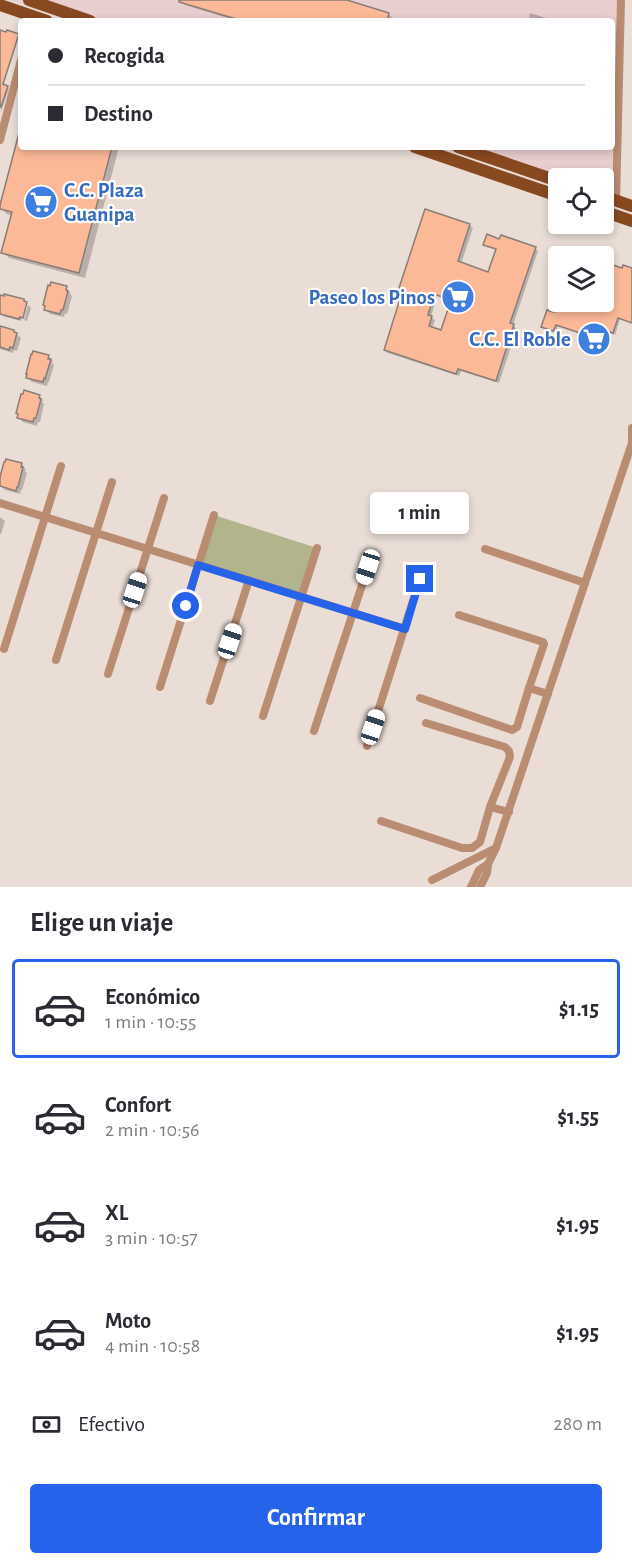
<!DOCTYPE html>
<html lang="es">
<meta charset="utf-8">
<style>
:root{--surface:#fff;--page:#f2f2f3;--text:#2b2b33;--muted:#7c7c81;--line:#e1e1e2;--accent:#2563eb}
body{margin:0;font-family:"Alegreya Sans",sans-serif;background:var(--page);color:var(--text);height:100vh;display:flex;flex-direction:column;font-size:22px;white-space:nowrap}
*{box-sizing:border-box;margin:0}
p{font-size:20px;color:var(--muted)}
.icon{flex:none;width:33px;height:33px;fill:none;stroke:currentColor;stroke-width:2;stroke-linecap:round;stroke-linejoin:round}
.map{position:relative;height:887px;overflow:hidden}
.sheet{display:flex;flex-direction:column;background:var(--surface);flex:1}
.sheet>*{flex:none}
.banner{position:absolute;left:18px;top:18px;width:597px;height:132px;border-radius:6px;box-shadow:0 3px 9px #0003;display:grid;align-content:center;height:132px;padding:0 30px;background:var(--surface)}
.buttons{position:absolute;left:548px;top:168px;display:grid;gap:12px}
.buttons a{display:grid;place-items:center;width:66px;height:66px;border-radius:6px;background:var(--surface);box-shadow:0 3px 9px #0003;font-size:30px}
.end{position:absolute;width:27px;height:27px;margin:-14px;border:8px solid #2563eb;background:#fff;box-shadow:0 0 0 3px #fff}
.from{border-radius:50%}
.bubble{position:absolute;height:42px;border-radius:6px;background:var(--surface);box-shadow:0 3px 9px #0003;font-size:20px;font-weight:700;line-height:42px;text-align:center}
.car{position:absolute;width:18px;height:36px;margin:-18px -9px;border-radius:8px;box-shadow:0 0 4px 2px #0007;background:linear-gradient(#fff 24%,#345 0 40%,#fff 0 76%,#345 0 86%,#fff 0)}
.banner b{display:flex;align-items:center;gap:21px;height:57px;font-size:22px}
.banner b+b{border-top:2px solid var(--line)}
.banner i{width:15px;height:15px;background:var(--text)}
ul{padding:0;list-style:none}
li{display:flex;align-items:center;gap:18px;height:99px;margin:0 12px 9px;padding:0 18px;border:3px solid transparent;border-radius:6px}
li div{flex:1}
li b{display:block;font-size:22px}
li em{font-style:normal;font-weight:700}
li.current{border-color:var(--accent)}
li>.icon{width:54px;height:54px;stroke-width:1.5}
h2{padding:0 30px;font-size:27px;line-height:72px}
.pay{display:flex;align-items:center;gap:15px;height:66px;padding:0 30px;font-size:22px}
.pay p{margin-inline-start:auto}
.button{display:flex;gap:12px;margin-top:auto;padding:12px 30px}
.button a{flex:1;height:69px;border-radius:6px;background:var(--accent);color:#fff;font-size:24px;font-weight:700;line-height:69px;text-align:center}
.map>svg:first-child{display:block}
.industrial{fill:#e9cecf}
.green{fill:#b2b58c}
.shadow{fill:#0003;fill-rule:evenodd}
.building{fill:#fcb998;stroke:#887d77;stroke-width:1.5;fill-rule:evenodd}
.lines{fill:none;stroke-linecap:round;stroke-linejoin:round}
.minor{stroke:#ba8c72;stroke-width:8}
.primary{stroke:#894920;stroke-width:12}
.route{stroke:#2563eb;stroke-width:8}
.labels{text-anchor:middle;stroke-width:4.5;stroke-linejoin:round;paint-order:stroke}
.shop-label{font-size:21px;font-weight:bold;fill:#366cbe;stroke:#fff;text-anchor:end}
</style>
<div class="map">
<svg width="632" height="887" viewBox="0 0 632 887">
<rect width="100%" height="100%" fill="#e9ddd6"/>
<path class="industrial" d="M10,0H618L613,205L603,202V178H558V187L442,147H612V21H72Z"/>
<path class="green" d="M214,515L317,548L301,597L198,565Z"/>
<g class="shadow">
<path d="M181,0H342L388,14L393,18L392,21H237L185,5Z"/>
<path d="M530,13L556,21H535L529,17Z"/>
<path d="M7,87L9,89L1,112L0,91Z"/>
<path d="M612,88L614,89L613,106H612Z"/>
<path d="M21,131V147H119L85,278L9,258L3,252L12,216L7,214L1,208Z"/>
<path d="M469,225L473,228L461,264L489,273L497,250L488,247L485,244L535,248L538,251L513,325L517,329L499,383L461,371L459,376L388,353L385,350ZM437,296L453,301L442,332L432,329L435,320L431,317Z"/>
<path d="M603,270H632V323L620,319L615,335L603,331L600,340L558,326L556,333L545,329L543,327L555,314L559,302H603Z"/>
<path d="M66,288L70,292V294L72,296L67,314L65,313L64,317L50,314L46,309Z"/>
<path d="M0,300L26,303L21,321L5,317L0,313Z"/>
<path d="M28,305L31,308L27,321L24,320Z"/>
<path d="M0,328L13,331L21,338L17,351L14,350L13,353L0,349Z"/>
<path d="M48,356L53,361L52,363L54,365L49,382H48L47,386L32,382L28,378Z"/>
<path d="M39,396L43,400L42,402L44,404L40,422H38L37,426L23,422L18,417Z"/>
<path d="M21,464L26,469L25,471L27,473L22,490H21L20,494L5,490L1,486Z"/>
<path d="M0,517L5,521L1,534H0Z"/>
</g>
<g class="building">
<path d="M179,0H347L389,13L387,21H243L179,2Z"/>
<path d="M0,30L6,32L7,30L19,34L3,84L8,86L1,107H0Z"/>
<path d="M19,133H21V147H112L79,273L1,253L12,212L0,209V205Z"/>
<path d="M425,209L470,224L458,261L488,272L496,249L483,245L487,234L499,239L501,235L536,247L510,323L514,324L496,381L458,369L456,374L384,350L400,299L396,297ZM434,294L451,300L441,330L429,326L432,316L428,315Z"/>
<path d="M607,263L622,268L623,265L632,268V323L618,318L613,333L601,329L598,339L556,325L553,331L541,327L547,310L554,312L558,302H603V268L605,269Z"/>
<path d="M51,282L67,286L66,290L68,291L63,310H61L60,314L44,310L45,306L43,305L48,285L50,286Z"/>
<path d="M4,294L24,299V301L27,302L23,318L20,317L19,319L0,314V295L4,296Z"/>
<path d="M0,326L14,330V332L17,333L13,348L10,347L9,350L0,347Z"/>
<path d="M33,351L49,355L48,359H51L45,379L44,378L43,382L26,378L27,374H26L31,354H32Z"/>
<path d="M24,390L40,395L39,398L41,399L36,418H34L33,422L17,418L18,414L16,413L21,394H23Z"/>
<path d="M6,459L22,463L21,467H23L18,487H17L16,491L0,486V477L4,462H5Z"/>
</g>
<g class="lines">
<g class="minor">
<path d="M0,140L21,60"/>
<path d="M616,201L621,0"/>
<path d="M0,503L405,629"/>
<path d="M485,549L585,583"/>
<path d="M4,649L61,466"/>
<path d="M56,660L112,482"/>
<path d="M108,674L164,498"/>
<path d="M160,687L214,515"/>
<path d="M529,688L548,694"/>
<path d="M420,698L512,730L517,727L529,688L544,644L543,642L459,615"/>
<path d="M210,701L249,580"/>
<path d="M263,716L317,548"/>
<path d="M314,731L368,567"/>
<path d="M367,746L420,579"/>
<path d="M490,807L509,812"/>
<path d="M381,821L462,848H472L480,842L490,807L510,757L509,751L505,747L426,723"/>
<path d="M432,880L496,848L632,443V428"/>
<path d="M471,887L479,870L488,864"/>
<path d="M480,887L487,873L488,864L496,848"/>
</g>
<g class="primary">
<path d="M29,0L90,21"/>
<path d="M0,5L47,21"/>
<path d="M415,147L558,196"/>
<path d="M458,147L558,181"/>
<path d="M603,196L632,206"/>
<path d="M603,211L632,221"/>
</g>
</g>
<g class="lines">
<path class="route" d="M186,606L198,565L405,629L420,579"/>
</g>
<defs>
<symbol id="supermarket-disc" viewBox="-11 -11 22 22"><circle r="9.5" fill="#3f7fe0" stroke="#fff"/><path d="M-6-5.5h2.5l.6 2H6L4.5 2H-2.5L-4.4-4H-6ZM-1.5 3.2a1.3 1.3 0 1 0 .1 0ZM3 3.2a1.3 1.3 0 1 0 .1 0Z" fill="#fff"/></symbol>
</defs>
<g fill-rule="evenodd">
<use href="#supermarket-disc" x="22" y="183" width="38" height="38"/>
<use href="#supermarket-disc" x="439" y="278" width="38" height="38"/>
<use href="#supermarket-disc" x="575" y="320" width="38" height="38"/>
</g>
<g class="labels">
<g class="shop-label">
<text x="64" y="197" text-anchor="start">C.C. Plaza<tspan x="64" dy="24">Guanipa</tspan></text>
<text x="435" y="304">Paseo los Pinos</text>
<text x="571" y="346">C.C. El Roble</text>
</g>
</g>
</svg>
<div class="buttons">
<a><svg class="icon" aria-label="locate" viewBox="0 0 24 24"><circle cx="12" cy="12" r="6"/><path d="M12 2v4M12 18v4M2 12h4M18 12h4"/></svg></a>
<a><svg class="icon" aria-label="layers" viewBox="0 0 24 24"><path d="M12 4l9 5-9 5-9-5zM3 14l9 5 9-5"/></svg></a>
</div>
<i class="end from" style="left:186px;top:606px"></i>
<i class="end" style="left:420px;top:579px"></i>
<div class="bubble" style="left:370px;top:492px;width:99px">1 min</div>
<i class="car" style="left:368px;top:567px;rotate:198deg"></i>
<i class="car" style="left:135px;top:590px;rotate:18deg"></i>
<i class="car" style="left:230px;top:641px;rotate:18deg"></i>
<i class="car" style="left:373px;top:727px;rotate:18deg"></i>
<div class="banner">
<b><i class="from"></i>Recogida</b>
<b><i></i>Destino</b>
</div>
</div>
<section class="sheet">
<h2>Elige un viaje</h2>
<ul>
<li class="current"><svg class="icon" aria-label="car" viewBox="0 0 24 24"><path d="M5 17H2v-5l4-1 3-4h7l3 4 3 1v5h-3M9 17h6M6 11h13"/><circle cx="7" cy="17" r="2"/><circle cx="17" cy="17" r="2"/></svg><div><b>Económico</b><p>1 min · 10:55</p></div><em>$1.15</em></li>
<li><svg class="icon" aria-label="car" viewBox="0 0 24 24"><path d="M5 17H2v-5l4-1 3-4h7l3 4 3 1v5h-3M9 17h6M6 11h13"/><circle cx="7" cy="17" r="2"/><circle cx="17" cy="17" r="2"/></svg><div><b>Confort</b><p>2 min · 10:56</p></div><em>$1.55</em></li>
<li><svg class="icon" aria-label="car" viewBox="0 0 24 24"><path d="M5 17H2v-5l4-1 3-4h7l3 4 3 1v5h-3M9 17h6M6 11h13"/><circle cx="7" cy="17" r="2"/><circle cx="17" cy="17" r="2"/></svg><div><b>XL</b><p>3 min · 10:57</p></div><em>$1.95</em></li>
<li><svg class="icon" aria-label="car" viewBox="0 0 24 24"><path d="M5 17H2v-5l4-1 3-4h7l3 4 3 1v5h-3M9 17h6M6 11h13"/><circle cx="7" cy="17" r="2"/><circle cx="17" cy="17" r="2"/></svg><div><b>Moto</b><p>4 min · 10:58</p></div><em>$1.95</em></li>
</ul>
<div class="pay"><svg class="icon" aria-label="cash" viewBox="0 0 24 24"><path d="M3 7h18v10H3z"/><circle cx="12" cy="12" r="2"/></svg>Efectivo<p>280 m</p></div>
<div class="button"><a>Confirmar</a></div>
</section>
